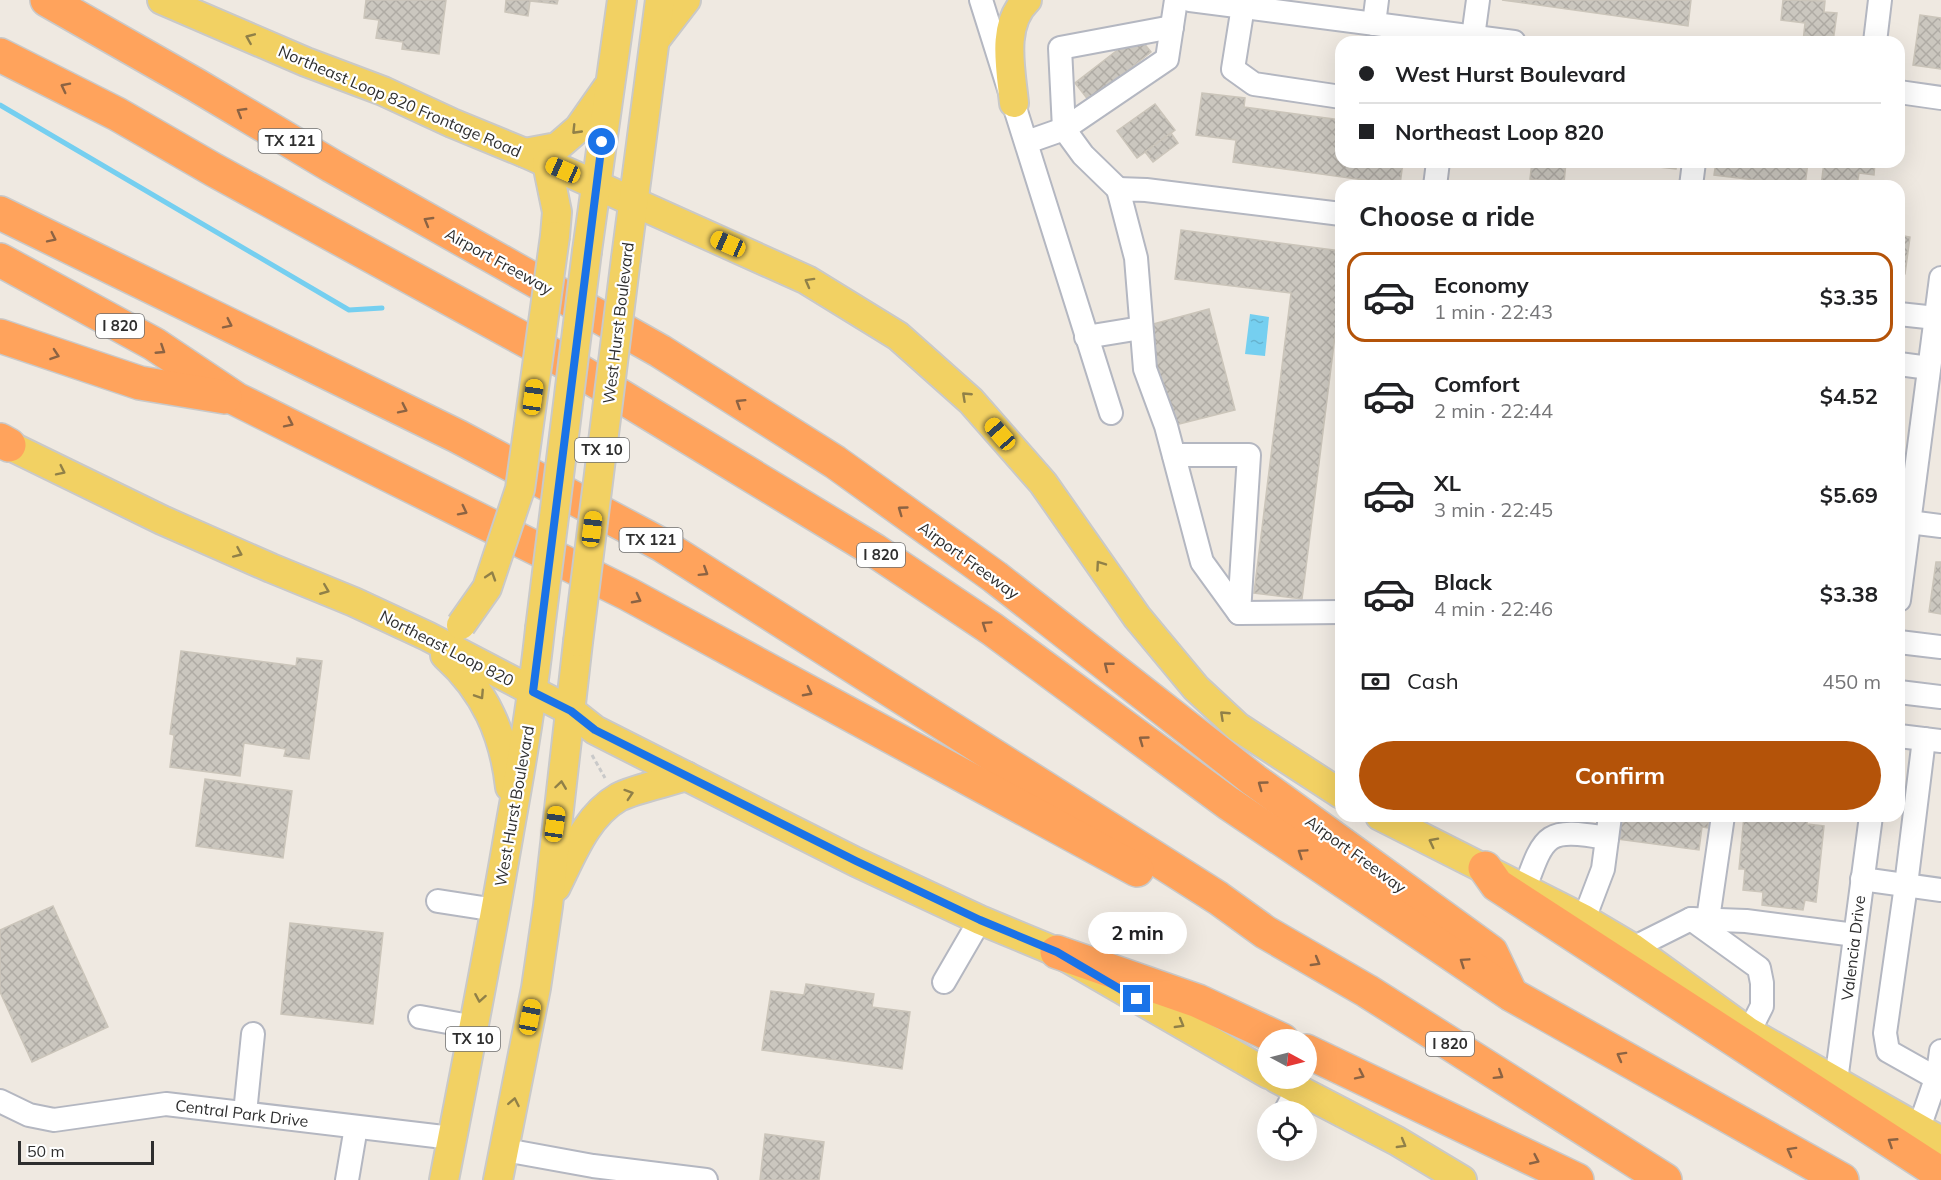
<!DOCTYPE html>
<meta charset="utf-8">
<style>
:root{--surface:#fff;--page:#f6f6f6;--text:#202124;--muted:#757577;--line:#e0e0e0;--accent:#b45309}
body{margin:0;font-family:Mulish,sans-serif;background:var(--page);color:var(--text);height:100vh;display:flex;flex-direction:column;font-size:22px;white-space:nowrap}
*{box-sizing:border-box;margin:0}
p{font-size:20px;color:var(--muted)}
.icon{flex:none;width:33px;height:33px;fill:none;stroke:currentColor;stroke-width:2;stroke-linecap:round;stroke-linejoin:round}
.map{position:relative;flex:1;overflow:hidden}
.side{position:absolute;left:1335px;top:180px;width:570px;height:642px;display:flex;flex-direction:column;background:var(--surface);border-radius:18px;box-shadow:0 6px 24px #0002}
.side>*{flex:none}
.banner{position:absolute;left:1335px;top:36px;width:570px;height:132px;border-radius:18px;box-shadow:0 6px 24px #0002;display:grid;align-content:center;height:132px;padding:0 24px;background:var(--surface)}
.needle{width:39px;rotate:97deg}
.controls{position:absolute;left:1257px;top:1029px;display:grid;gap:12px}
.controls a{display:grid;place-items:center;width:60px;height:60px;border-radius:50%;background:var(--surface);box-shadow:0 6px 24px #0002;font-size:30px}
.scale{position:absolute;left:18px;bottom:15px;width:136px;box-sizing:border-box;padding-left:6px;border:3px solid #2e2e2e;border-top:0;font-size:16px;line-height:21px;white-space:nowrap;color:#2e2e2e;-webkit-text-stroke:4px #fff;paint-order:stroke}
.end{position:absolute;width:27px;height:27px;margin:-14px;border:8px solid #1a73e8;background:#fff;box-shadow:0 0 0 3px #fff}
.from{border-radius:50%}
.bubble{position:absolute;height:42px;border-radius:21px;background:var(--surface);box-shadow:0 6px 24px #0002;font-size:20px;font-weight:700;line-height:42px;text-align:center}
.car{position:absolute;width:18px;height:36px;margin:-18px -9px;border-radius:8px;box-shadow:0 0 4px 2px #0007;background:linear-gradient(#f5c518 24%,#345 0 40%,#f5c518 0 76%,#345 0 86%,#f5c518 0)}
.banner b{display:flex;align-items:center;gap:21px;height:57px;font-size:22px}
.banner b+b{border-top:2px solid var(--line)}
.banner i{width:15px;height:15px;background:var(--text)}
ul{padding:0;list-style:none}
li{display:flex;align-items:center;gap:18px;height:90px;margin:0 12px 9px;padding:0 12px;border:3px solid transparent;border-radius:18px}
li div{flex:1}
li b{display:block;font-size:22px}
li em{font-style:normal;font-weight:700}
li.current{border-color:var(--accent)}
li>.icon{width:54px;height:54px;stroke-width:1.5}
h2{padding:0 24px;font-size:27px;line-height:72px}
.pay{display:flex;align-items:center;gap:15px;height:66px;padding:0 24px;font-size:22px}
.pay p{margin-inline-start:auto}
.cta{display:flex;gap:12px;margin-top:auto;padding:12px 24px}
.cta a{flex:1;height:69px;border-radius:36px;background:var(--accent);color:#fff;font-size:24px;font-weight:700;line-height:69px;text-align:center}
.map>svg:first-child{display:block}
.water{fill:url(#water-ripples)}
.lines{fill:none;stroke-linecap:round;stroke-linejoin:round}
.stream{stroke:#75cff0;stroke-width:5}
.building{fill:url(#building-cross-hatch);stroke:#cbc5ba;stroke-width:1.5}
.minor-casing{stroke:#b4b7c1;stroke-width:26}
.major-casing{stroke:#c9c9c9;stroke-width:32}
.highway-casing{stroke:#c9c9c9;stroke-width:36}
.path{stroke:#c9c9c9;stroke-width:3;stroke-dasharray:4.5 3;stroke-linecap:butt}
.minor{stroke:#fff;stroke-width:22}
.major{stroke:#f2d163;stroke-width:28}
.highway{stroke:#ffa35c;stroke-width:33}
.major-bridge-casing{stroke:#c9c9c9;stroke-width:32;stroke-linecap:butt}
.major-bridge{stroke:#f2d163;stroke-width:28}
.oneway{stroke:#908048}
.oneway2{stroke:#8c6343}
.route{stroke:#1a73e8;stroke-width:8}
.labels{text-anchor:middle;stroke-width:4.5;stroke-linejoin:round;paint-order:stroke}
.shield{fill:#fff;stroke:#6d6d6d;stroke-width:1.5}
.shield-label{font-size:15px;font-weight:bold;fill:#2e2e2e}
.street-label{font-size:16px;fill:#2e2e2e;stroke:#fff}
</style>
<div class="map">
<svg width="1941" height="1180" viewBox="0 0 1941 1180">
<defs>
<pattern id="water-ripples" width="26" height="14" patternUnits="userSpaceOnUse" patternTransform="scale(1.5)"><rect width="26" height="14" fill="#75cff0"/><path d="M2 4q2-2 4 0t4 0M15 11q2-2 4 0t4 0" fill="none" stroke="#66b2ce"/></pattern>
<pattern id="building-cross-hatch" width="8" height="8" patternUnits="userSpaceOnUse" patternTransform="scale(1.5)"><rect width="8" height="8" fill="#cbc7bf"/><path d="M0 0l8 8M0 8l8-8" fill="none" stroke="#afaba4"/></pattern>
</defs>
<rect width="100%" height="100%" fill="#efe9e1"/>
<path class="water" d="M1250,314L1269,317L1265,356L1245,354Z"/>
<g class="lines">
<path class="stream" d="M0,105L349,310L382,308"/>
</g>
<g class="building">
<path d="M366,0H446L439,54L402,49L403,42L376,38L379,20L364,18Z"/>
<path d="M506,0H558L557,4L530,1L528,16L505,12Z"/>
<path d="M1502,0H1691L1688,26Z"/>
<path d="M1783,0L1825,1L1824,12L1837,13L1833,42H1803L1805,23L1781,20Z"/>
<path d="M1920,15L1941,18V69L1913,65Z"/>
<path d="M1137,35L1151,52L1089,101L1075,83Z"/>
<path d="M1202,93L1245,98L1244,107L1341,120V162H1403L1400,185L1233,162L1236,140L1196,135Z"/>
<path d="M1155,104L1175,130L1137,158L1117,131Z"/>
<path d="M1171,133L1178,143L1153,162L1145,152Z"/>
<path d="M1532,162H1566L1564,183L1530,179Z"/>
<path d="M1613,162H1677L1676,169Z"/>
<path d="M1716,162H1808L1805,186L1714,175Z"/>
<path d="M1824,162H1875L1874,175L1859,173L1857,186H1821Z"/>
<path d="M1181,230L1341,251V288L1302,599L1254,593L1291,293L1175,279Z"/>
<path d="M1899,235L1910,237L1905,274L1899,273Z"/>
<path d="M1209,309L1235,410L1167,427L1142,327Z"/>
<path d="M1936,562H1941V614L1929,612Z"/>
<path d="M181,651L296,666L297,658L322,661L309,759L284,756L286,749L244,743L240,776L170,767L174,735L170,734Z"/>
<path d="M205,779L292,791L283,858L196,846Z"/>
<path d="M1621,816H1709L1708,828L1702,827L1699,850L1618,839Z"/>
<path d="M1744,816H1808L1807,824L1824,826L1816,902L1805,900L1803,910L1762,905L1763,892L1743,890L1745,869H1739Z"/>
<path d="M53,906L108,1027L32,1062L0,992V930Z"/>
<path d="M290,923L383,933L373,1024L281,1014Z"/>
<path d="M806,984L874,994L872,1007L910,1012L902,1069L762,1050L771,991L804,995Z"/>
<path d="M765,1134L824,1142L819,1180H760Z"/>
</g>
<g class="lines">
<defs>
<g id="minor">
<path d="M981,0L1111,413"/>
<path d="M1190,0L1514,42"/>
<path d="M1244,0L1233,69L1254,84L1341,97"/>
<path d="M1374,24L1377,0"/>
<path d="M1473,37L1478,0"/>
<path d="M1875,42L1880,0"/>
<path d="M1899,92L1941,98"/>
<path d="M1064,129L1060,48L1172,27"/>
<path d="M1064,129L1167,59L1176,0"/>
<path d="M1027,142L1064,129L1083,155L1118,189"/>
<path d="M1435,186L1438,162"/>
<path d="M1691,186L1694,162"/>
<path d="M1341,214L1146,190L1118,189L1136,258L1145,369L1166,426L1202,562L1239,613L1341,612"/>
<path d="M1899,314L1936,318"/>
<path d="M1086,337L1141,328"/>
<path d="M1899,364L1929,368"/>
<path d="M1174,455H1249L1239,613"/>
<path d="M1909,522L1941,526"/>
<path d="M1899,600L1941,278"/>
<path d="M1899,642L1941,647"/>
<path d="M1899,692L1941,697"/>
<path d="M1899,736L1941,741"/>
<path d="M1924,739L1906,885L1885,1033L1888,1051L1936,1078"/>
<path d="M1862,879L1941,890"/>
<path d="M1525,888C1545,832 1547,828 1607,838"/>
<path d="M438,901L496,910"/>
<path d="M1584,919L1603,869L1610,816"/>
<path d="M1691,919L1759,968L1762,983V1006L1749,1032"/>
<path d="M1708,919L1723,816"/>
<path d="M1633,948L1691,919L1746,921L1855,935"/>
<path d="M944,982L980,920"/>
<path d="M420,1017L475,1027"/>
<path d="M1836,1081L1871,816"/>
<path d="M0,1101L29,1115L54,1120L166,1104L452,1138"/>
<path d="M1285,1112L1297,1089"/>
<path d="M245,1113L253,1034"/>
<path d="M1919,1128L1938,1073L1941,1051"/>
<path d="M505,1150L593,1166L706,1180"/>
<path d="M347,1180L356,1127"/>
</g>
<g id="major">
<path d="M162,0L306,62L383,91L452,123L525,153L807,280L898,336L971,401L1043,483L1137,617L1196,688L1238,727L1341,794"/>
<path d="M656,39L686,0"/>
<path d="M1014,103C1011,71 1000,25 1027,0"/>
<path d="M525,153L557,147L579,128L607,88"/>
<path d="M547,163L557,212L555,236"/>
<path d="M587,251L622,0"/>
<path d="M626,258L660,0"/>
<path d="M0,441L162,520L271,568L354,602L427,636L571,711L595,730L749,808L856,862L980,920L1057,952L1268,1074"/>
<path d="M445,655C485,691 504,734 510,787"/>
<path d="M1380,816L1584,919L1633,948L1749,1032L1941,1141"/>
<path d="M556,887C572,855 586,816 619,797C634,789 669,782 686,776"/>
<path d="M1276,1078L1397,1141L1462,1180"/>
<path d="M444,1180C467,1062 490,945 510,827C522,761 533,696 540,629"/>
<path d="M498,1180L536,988L548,906L578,642"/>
</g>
<g id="highway">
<path d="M47,0L196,85L332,166L660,351L835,462L995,577L1254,780L1491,952L1511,994"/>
<path d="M0,55L117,114L214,170L558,358L874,550L992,629L1228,803L1512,995L1842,1180"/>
<path d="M0,213L457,436L662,545L1218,898L1265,932L1367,991L1665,1180"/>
<path d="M0,260L154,344L236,399L628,594L1137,870"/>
<path d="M0,336L140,383L225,397"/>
<path d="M0,440L9,445"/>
<path d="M1485,868L1497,885L1941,1174"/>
<path d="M1057,952L1198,1001L1282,1040"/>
<path d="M1306,1051L1577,1180"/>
</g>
</defs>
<use href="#minor" class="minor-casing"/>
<use href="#major" class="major-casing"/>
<use href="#highway" class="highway-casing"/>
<path class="path" d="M592,755L605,778"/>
<use href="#minor" class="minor"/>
<use href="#major" class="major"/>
<use href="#highway" class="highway"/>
<defs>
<g id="major-bridge">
<path d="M461,625L487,588L520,489L555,236"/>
<path d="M540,629L587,251"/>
<path d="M578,642L626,258"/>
</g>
</defs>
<use href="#major-bridge" class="major-bridge-casing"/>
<use href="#major-bridge" class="major-bridge"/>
</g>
<defs><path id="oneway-chevron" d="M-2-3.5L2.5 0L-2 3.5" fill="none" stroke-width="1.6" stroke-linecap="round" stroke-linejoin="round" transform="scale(1.5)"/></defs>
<g class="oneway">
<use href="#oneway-chevron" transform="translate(250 38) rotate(-157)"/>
<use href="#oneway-chevron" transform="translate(576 130) rotate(134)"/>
<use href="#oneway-chevron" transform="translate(809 282) rotate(-151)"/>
<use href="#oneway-chevron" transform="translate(966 396) rotate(-137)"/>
<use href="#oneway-chevron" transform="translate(61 471) rotate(26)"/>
<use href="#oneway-chevron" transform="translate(238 553) rotate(24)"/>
<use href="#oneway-chevron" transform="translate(1100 565) rotate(-125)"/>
<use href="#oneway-chevron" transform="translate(491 576) rotate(-72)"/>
<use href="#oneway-chevron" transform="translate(325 590) rotate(22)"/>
<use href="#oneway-chevron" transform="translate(480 695) rotate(57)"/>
<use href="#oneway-chevron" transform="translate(1224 715) rotate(-137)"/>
<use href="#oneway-chevron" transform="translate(561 785) rotate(-82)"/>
<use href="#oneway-chevron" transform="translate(629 794) rotate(-18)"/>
<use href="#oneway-chevron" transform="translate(1433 842) rotate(-153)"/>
<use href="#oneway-chevron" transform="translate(480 998) rotate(100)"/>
<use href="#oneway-chevron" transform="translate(1180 1024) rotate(30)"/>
<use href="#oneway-chevron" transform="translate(514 1102) rotate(-79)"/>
<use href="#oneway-chevron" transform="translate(1402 1144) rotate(30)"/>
</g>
<g class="oneway2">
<use href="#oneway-chevron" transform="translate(65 87) rotate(-153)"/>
<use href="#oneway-chevron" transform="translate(241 112) rotate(-149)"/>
<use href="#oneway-chevron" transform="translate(428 221) rotate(-150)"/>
<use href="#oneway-chevron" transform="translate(52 238) rotate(26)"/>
<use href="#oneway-chevron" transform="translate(228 324) rotate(26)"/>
<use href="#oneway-chevron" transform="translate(161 350) rotate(33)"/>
<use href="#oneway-chevron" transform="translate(55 355) rotate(19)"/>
<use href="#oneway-chevron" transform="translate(740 403) rotate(-148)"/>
<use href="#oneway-chevron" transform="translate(403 409) rotate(26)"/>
<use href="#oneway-chevron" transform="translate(289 423) rotate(26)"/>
<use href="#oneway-chevron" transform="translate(902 510) rotate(-144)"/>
<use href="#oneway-chevron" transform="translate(463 511) rotate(27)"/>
<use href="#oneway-chevron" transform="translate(704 572) rotate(32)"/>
<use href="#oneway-chevron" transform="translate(637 599) rotate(28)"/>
<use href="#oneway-chevron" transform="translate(986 625) rotate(-146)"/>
<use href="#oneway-chevron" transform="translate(1108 666) rotate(-142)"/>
<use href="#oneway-chevron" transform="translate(808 692) rotate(28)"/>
<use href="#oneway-chevron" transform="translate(1143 740) rotate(-144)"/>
<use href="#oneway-chevron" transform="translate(1262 785) rotate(-144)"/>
<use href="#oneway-chevron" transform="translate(1302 853) rotate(-146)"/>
<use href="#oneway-chevron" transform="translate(1316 962) rotate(30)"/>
<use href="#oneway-chevron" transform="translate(1464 962) rotate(-146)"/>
<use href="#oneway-chevron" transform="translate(1621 1056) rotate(-151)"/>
<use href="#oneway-chevron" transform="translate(1360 1075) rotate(26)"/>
<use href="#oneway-chevron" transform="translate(1499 1075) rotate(32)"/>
<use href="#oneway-chevron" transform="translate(1892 1142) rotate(-147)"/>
<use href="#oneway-chevron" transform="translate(1791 1151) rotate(-151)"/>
<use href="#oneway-chevron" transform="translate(1535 1160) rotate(25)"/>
</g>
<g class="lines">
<path class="route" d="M602,142L533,692L571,711L595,730L856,861L980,920L1057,952L1137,999"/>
</g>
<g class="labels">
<g class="shield">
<rect x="258.5" y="129" width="63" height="24" rx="4.5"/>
<rect x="96" y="314" width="48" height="24" rx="4.5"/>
<rect x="575" y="438" width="54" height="24" rx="4.5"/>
<rect x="619.5" y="528" width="63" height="24" rx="4.5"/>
<rect x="857" y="543" width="48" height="24" rx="4.5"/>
<rect x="446" y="1027" width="54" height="24" rx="4.5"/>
<rect x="1426" y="1032" width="48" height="24" rx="4.5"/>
</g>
<g class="shield-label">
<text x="290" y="146">TX 121</text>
<text x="120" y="331">I 820</text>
<text x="602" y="455">TX 10</text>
<text x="651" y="545">TX 121</text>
<text x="881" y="560">I 820</text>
<text x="473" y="1044">TX 10</text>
<text x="1450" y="1049">I 820</text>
</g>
<g class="street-label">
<text transform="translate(400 101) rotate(23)" y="6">Northeast Loop 820 Frontage Road</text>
<text transform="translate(499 261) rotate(29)" y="6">Airport Freeway</text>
<text transform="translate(618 323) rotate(-83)" y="6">West Hurst Boulevard</text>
<text transform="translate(969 560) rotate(36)" y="6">Airport Freeway</text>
<text transform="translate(447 648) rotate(27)" y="6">Northeast Loop 820</text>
<text transform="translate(514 806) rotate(-80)" y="6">West Hurst Boulevard</text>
<text transform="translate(1356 854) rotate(36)" y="6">Airport Freeway</text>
<text transform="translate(1853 948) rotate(-83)" y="6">Valencia Drive</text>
<text transform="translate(242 1113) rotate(7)" y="6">Central Park Drive</text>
</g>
</g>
</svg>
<div class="controls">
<a><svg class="needle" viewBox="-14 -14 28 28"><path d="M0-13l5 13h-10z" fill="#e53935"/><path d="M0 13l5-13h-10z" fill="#757577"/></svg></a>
<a><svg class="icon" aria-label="locate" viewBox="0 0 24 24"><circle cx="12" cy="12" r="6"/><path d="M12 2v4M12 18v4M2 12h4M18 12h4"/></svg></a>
</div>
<div class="scale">50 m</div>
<i class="end from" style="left:602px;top:142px"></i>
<i class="end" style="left:1137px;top:999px"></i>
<div class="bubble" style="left:1088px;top:912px;width:99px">2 min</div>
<i class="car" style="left:563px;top:170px;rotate:294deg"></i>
<i class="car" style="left:728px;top:244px;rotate:294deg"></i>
<i class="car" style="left:533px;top:397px;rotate:8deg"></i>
<i class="car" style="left:1000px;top:434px;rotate:319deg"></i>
<i class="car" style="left:592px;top:529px;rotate:7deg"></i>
<i class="car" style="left:555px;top:824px;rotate:8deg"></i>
<i class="car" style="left:530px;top:1017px;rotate:11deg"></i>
<div class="banner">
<b><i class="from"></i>West Hurst Boulevard</b>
<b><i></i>Northeast Loop 820</b>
</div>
<section class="side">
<h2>Choose a ride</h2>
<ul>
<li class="current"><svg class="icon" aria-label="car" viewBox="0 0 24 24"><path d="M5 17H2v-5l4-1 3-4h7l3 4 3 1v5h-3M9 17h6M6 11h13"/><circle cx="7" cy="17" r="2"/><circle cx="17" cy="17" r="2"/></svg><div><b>Economy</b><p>1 min · 22:43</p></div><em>$3.35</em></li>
<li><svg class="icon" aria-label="car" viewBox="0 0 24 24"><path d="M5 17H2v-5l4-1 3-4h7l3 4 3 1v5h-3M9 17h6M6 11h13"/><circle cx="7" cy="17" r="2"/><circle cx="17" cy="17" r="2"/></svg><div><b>Comfort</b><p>2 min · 22:44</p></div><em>$4.52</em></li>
<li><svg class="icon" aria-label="car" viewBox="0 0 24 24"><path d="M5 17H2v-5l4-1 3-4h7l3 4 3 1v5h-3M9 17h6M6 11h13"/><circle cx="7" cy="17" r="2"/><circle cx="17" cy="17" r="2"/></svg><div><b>XL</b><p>3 min · 22:45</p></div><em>$5.69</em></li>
<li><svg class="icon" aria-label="car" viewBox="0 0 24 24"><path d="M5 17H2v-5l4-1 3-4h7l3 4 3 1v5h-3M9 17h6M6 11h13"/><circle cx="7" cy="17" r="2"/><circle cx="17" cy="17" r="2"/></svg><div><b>Black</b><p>4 min · 22:46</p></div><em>$3.38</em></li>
</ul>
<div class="pay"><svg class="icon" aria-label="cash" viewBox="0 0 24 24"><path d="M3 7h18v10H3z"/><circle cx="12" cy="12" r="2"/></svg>Cash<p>450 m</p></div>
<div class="cta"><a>Confirm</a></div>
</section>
</div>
